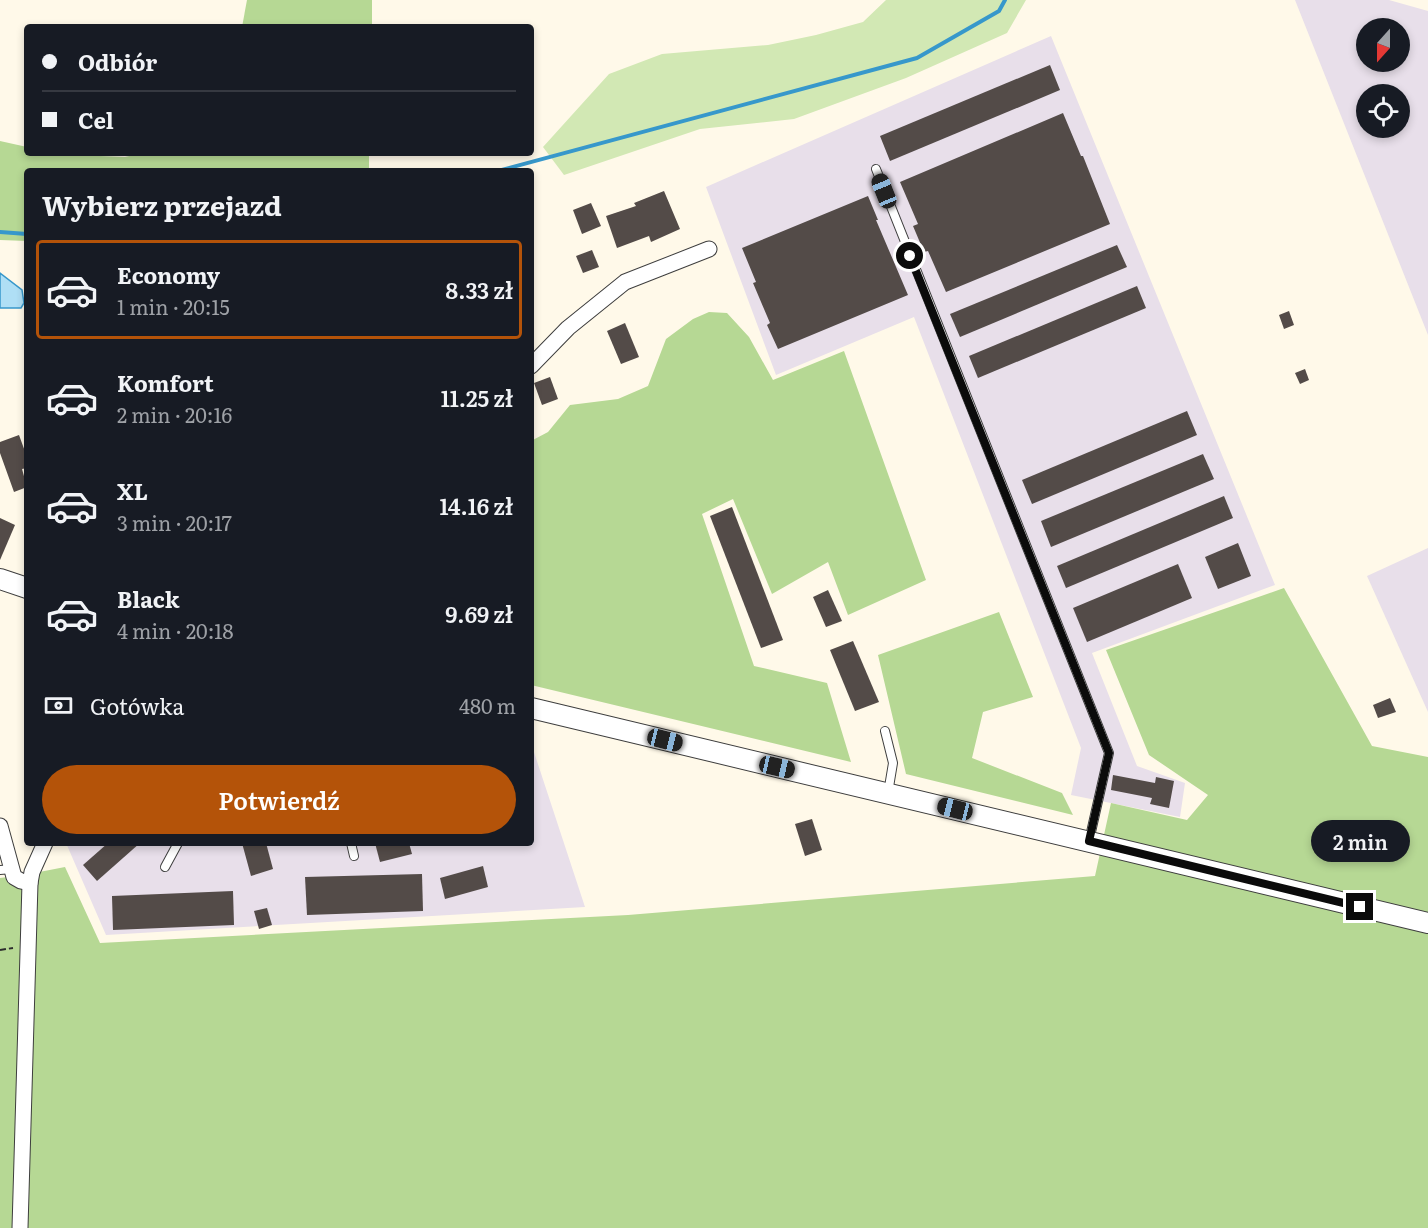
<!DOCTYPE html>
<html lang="pl">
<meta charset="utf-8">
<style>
:root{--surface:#171b24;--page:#20242c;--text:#f1f3f6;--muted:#9ea1a6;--line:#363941;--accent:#b45309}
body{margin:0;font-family:Literata,serif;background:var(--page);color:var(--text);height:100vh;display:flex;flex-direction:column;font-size:22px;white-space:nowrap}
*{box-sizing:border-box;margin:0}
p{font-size:20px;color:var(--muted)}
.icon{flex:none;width:33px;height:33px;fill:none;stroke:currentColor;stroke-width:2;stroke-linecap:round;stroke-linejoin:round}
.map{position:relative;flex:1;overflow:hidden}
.side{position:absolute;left:24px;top:168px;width:510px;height:678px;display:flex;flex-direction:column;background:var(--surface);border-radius:6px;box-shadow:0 3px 9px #0003}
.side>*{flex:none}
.guide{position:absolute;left:24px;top:24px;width:510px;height:132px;border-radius:6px;box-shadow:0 3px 9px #0003;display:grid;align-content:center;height:132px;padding:0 18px;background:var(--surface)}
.needle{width:39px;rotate:201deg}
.controls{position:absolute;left:1356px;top:18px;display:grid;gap:12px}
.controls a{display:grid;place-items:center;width:54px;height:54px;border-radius:50%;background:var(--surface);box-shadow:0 3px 9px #0003;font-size:30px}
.end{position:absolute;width:27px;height:27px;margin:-14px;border:8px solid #0b0b0b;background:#fff;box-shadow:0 0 0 3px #fff}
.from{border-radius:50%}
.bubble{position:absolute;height:42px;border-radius:21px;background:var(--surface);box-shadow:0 3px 9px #0003;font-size:20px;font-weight:600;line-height:42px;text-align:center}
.car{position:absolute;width:18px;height:36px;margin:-18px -9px;border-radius:8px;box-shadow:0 0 4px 2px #0007;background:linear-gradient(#222 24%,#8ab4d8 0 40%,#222 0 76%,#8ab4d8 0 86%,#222 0)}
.guide b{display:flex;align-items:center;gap:21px;height:57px;font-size:22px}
.guide b+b{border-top:2px solid var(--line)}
.guide i{width:15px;height:15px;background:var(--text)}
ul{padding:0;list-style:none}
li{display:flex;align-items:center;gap:18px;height:99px;margin:0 12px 9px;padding:0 6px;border:3px solid transparent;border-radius:6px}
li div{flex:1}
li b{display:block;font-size:22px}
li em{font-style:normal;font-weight:600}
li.selected{border-color:var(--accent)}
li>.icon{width:54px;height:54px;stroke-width:1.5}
h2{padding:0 18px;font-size:27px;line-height:72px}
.pay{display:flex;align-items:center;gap:15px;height:66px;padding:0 18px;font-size:22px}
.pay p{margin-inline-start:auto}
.action{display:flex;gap:12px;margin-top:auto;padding:12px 18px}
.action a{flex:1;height:69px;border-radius:36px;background:var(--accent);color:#fff;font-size:24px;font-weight:600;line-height:69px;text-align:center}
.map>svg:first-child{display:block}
.industrial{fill:#e8dfea;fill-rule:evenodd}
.green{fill:#d2e8b4}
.forest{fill:#b6d894}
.water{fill:#afdff5;stroke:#3798cb;stroke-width:1.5}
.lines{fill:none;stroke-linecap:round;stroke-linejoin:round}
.stream{stroke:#3798cb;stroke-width:4}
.building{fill:#534b48}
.service-casing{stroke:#3e3e3e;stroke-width:10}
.minor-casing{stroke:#3e3e3e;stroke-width:17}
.tertiary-casing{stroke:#3e3e3e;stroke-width:22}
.path{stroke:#2d2d2d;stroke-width:2;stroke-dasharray:6 3;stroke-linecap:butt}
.service{stroke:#fff;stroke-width:8}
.minor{stroke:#fff;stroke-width:15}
.tertiary{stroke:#fff;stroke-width:20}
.route{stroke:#0b0b0b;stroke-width:8}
</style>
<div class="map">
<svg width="1428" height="1228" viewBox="0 0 1428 1228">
<rect width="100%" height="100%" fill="#fff9e9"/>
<g class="industrial">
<path d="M1295,0H1389L1428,11V335ZM1400,28V62H1366V28ZM1366,94H1400V128H1366Z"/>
<path d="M1051,36L1275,585L1092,653L1137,766L1185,783L1180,817L1071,795L1081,748L914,317L776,375L706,187Z"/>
<path d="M1428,548V712L1367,576Z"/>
<path d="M531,743L585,907L106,935L66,843H531Z"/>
</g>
<path class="green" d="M886,0H1026L1007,33L906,78L794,119L700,129L564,175L543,147L609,74L662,54L768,45L816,35L863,22Z"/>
<g class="forest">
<path d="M247,0H372V27H242Z"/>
<path d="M0,141L27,147V153L125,157L142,153H369V171H27V241L0,240Z"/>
<path d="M709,312L727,313L749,337L773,380L844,351L926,580L848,615L828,562L772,594L733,499L702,514L754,666L827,683L851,762L531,685V441L548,432L570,405L618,399L648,386L666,339L693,319Z"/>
<path d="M1284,588L1372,746L1428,757V1228H0V878L24,875L65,867L100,943L628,915L1095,876L1111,803L1187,820L1208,795L1149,755L1106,650Z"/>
<path d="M999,612L1033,697L983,712L972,758L1062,793L1073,815L906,774L878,655Z"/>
</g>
<path class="water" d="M0,273L22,290L24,303L21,308H0Z"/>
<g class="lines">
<g class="stream">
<path d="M498,171L917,58L999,11L1005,0"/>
<path d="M0,232L27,234"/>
</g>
</g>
<g class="building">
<path d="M1050,65L1060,90L890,161L880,136Z"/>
<path d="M1063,113L1081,156H1083L1110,224L946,292L928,251L924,252L913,226L918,224L900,182Z"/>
<path d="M664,191L680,229L651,242L649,236L617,248L606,216L636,206L634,203Z"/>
<path d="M868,196L878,220H876L908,295L778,349L767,325L770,323L753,283L756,282L742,248Z"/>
<path d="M591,203L601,226L582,234L573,210Z"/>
<path d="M1117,245L1127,267L960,337L950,314Z"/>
<path d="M592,250L599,267L583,273L576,256Z"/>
<path d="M1137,286L1146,308L978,378L969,356Z"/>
<path d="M1289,311L1294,325L1284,329L1279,315Z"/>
<path d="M625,323L639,357L621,364L607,331Z"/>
<path d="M1305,369L1309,380L1300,384L1295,373Z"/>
<path d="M550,377L558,399L542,405L534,383Z"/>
<path d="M1187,411L1197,435L1032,504L1022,480Z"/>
<path d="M19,435L27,457V468L22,469L27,487L14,492L0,453V442Z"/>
<path d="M1203,454L1214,479L1051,547L1041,521Z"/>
<path d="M1224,496L1233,518L1066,588L1057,566Z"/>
<path d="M732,507L783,640L761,648L710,516Z"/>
<path d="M0,518L15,525L0,560Z"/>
<path d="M1238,543L1251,576L1218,589L1205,557Z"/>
<path d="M1178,564L1192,598L1087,642L1073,608Z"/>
<path d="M828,590L842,621L826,627L813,597Z"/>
<path d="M853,641L879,702L855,711L830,650Z"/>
<path d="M1390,698L1396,712L1378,718L1373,705Z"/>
<path d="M1113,775L1155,783L1156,777L1174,781L1169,808L1150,804L1152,798L1111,790Z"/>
<path d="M812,819L822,850L805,856L795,824Z"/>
<path d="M108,843H140L97,881L83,865Z"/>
<path d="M242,843H266L273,869L251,876Z"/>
<path d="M375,843H409L412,854L380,862Z"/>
<path d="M483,866L488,887L445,899L440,878Z"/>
<path d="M422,874L423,911L307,915L305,877Z"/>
<path d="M233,891L234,925L113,930L112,896Z"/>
<path d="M267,908L272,925L259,929L254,911Z"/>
</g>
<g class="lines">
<defs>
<g id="service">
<path d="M876,169L1109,753L1089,841"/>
<path d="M885,731L893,763L888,793"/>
<path d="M351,843L354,856"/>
<path d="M165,867L178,843"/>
<path d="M0,870L12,869"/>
</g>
<g id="minor">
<path d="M531,366L568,328L625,282L709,249"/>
<path d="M0,826L14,877L21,881L30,883"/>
<path d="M20,1228L30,883L32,872L45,843"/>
</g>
<g id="tertiary">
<path d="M0,579L27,588"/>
<path d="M531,708L1428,923"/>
</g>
</defs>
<use href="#service" class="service-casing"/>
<use href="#minor" class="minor-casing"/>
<use href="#tertiary" class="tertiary-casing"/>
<path class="path" d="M0,950L13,948"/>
<use href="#service" class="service"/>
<use href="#minor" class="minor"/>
<use href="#tertiary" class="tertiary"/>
</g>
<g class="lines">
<path class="route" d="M910,256L1109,753L1089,841L1360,907"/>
</g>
</svg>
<div class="controls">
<a><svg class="needle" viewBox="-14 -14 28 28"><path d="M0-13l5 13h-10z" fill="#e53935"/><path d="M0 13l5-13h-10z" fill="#9ea1a6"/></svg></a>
<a><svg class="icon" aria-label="locate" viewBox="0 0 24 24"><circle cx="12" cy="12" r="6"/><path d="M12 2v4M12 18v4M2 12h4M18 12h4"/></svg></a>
</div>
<i class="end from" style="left:910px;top:256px"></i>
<i class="end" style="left:1360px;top:907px"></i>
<div class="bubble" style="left:1311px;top:820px;width:99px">2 min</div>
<i class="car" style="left:884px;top:191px;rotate:338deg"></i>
<i class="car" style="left:665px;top:740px;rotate:104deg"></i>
<i class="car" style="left:777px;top:767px;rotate:103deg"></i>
<i class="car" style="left:955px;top:809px;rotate:284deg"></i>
<div class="guide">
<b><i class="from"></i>Odbiór</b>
<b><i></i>Cel</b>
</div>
<section class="side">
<h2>Wybierz przejazd</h2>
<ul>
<li class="selected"><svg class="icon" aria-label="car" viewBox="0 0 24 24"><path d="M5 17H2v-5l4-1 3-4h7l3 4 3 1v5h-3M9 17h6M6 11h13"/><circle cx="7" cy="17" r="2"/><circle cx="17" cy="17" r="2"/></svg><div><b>Economy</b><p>1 min · 20:15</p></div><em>8.33 zł</em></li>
<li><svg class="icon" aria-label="car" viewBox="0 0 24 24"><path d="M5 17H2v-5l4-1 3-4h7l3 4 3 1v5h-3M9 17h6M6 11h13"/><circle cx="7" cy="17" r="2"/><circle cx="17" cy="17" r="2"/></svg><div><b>Komfort</b><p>2 min · 20:16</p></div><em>11.25 zł</em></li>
<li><svg class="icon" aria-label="car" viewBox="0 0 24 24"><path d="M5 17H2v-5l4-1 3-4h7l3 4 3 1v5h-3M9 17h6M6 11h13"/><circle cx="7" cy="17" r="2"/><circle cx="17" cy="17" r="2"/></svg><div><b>XL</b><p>3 min · 20:17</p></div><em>14.16 zł</em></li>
<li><svg class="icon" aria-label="car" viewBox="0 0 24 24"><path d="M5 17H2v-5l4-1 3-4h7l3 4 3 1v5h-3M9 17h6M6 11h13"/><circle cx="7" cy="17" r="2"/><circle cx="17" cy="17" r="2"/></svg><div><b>Black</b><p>4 min · 20:18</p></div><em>9.69 zł</em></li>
</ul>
<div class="pay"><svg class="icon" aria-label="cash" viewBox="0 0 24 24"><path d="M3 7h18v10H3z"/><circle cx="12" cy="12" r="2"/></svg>Gotówka<p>480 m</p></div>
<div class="action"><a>Potwierdź</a></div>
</section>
</div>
